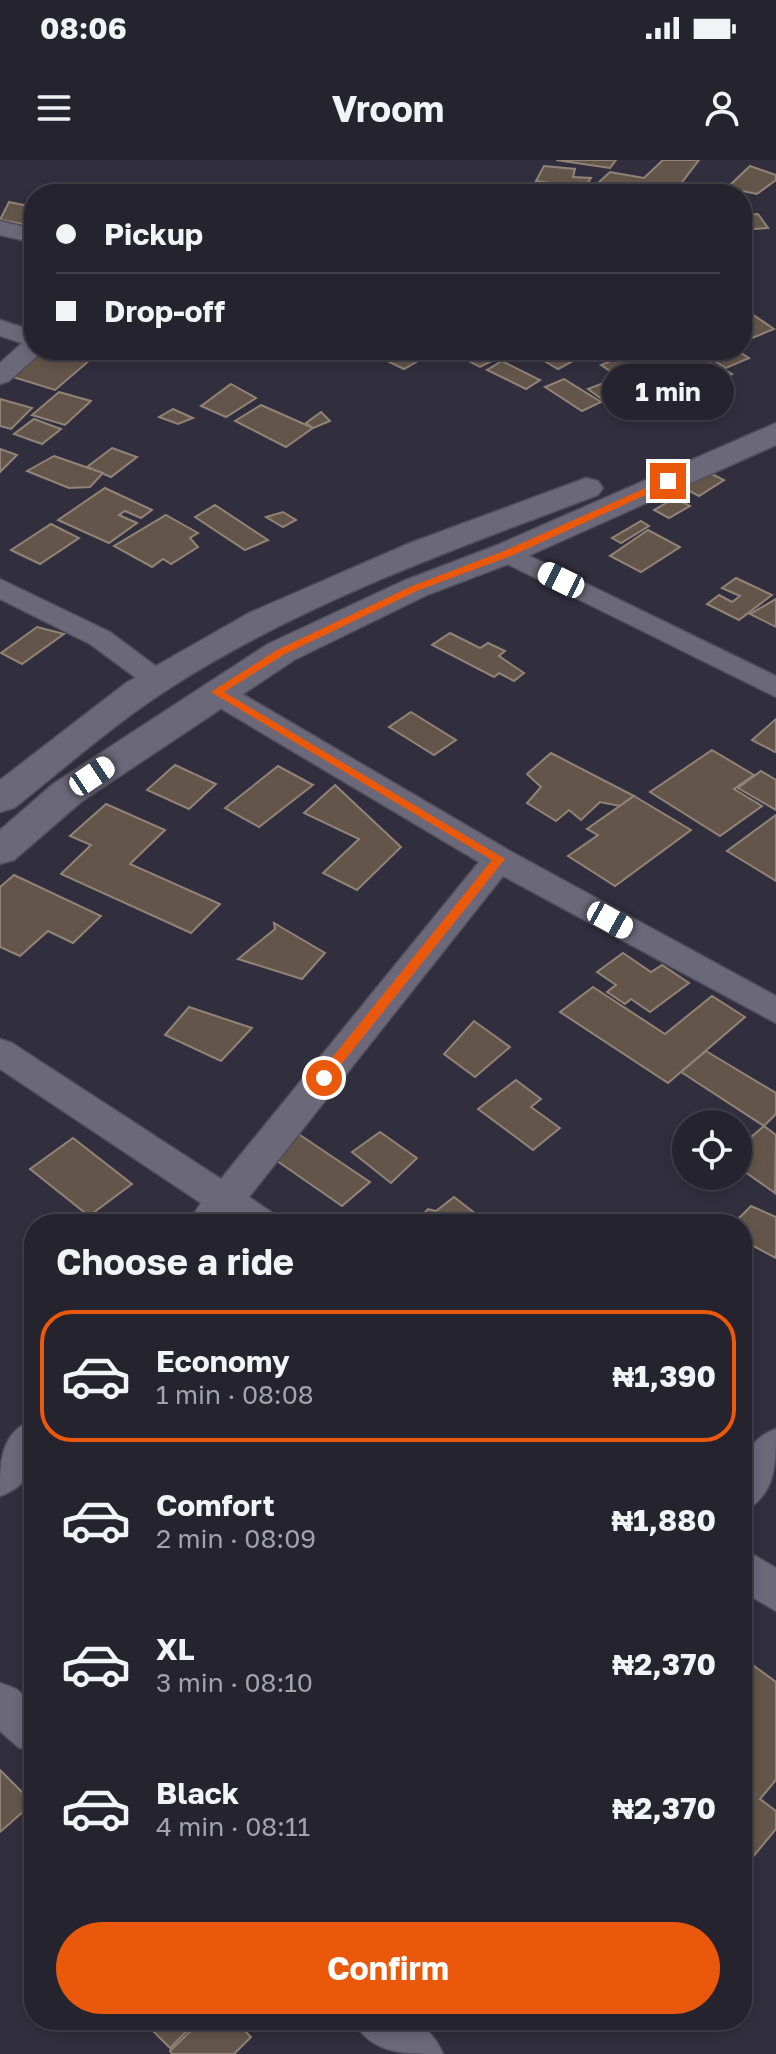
<!DOCTYPE html>
<meta charset="utf-8">
<style>
:root{--surface:#25232e;--page:#2d2b36;--text:#f1f3f6;--muted:#a3a4aa;--line:#42404a;--accent:#ea580c}
body{margin:0;font-family:"Golos Text",sans-serif;background:var(--page);color:var(--text);height:100vh;display:flex;flex-direction:column;font-size:30px;white-space:nowrap}
*{box-sizing:border-box;margin:0}
p{font-size:26px;color:var(--muted)}
.icon{flex:none;width:44px;height:44px;fill:none;stroke:currentColor;stroke-width:2;stroke-linecap:round;stroke-linejoin:round}
.map{position:relative;flex:1;overflow:hidden}
.panel{position:absolute;left:24px;top:1054px;width:728px;height:816px;display:flex;flex-direction:column;background:var(--surface);border-radius:32px;box-shadow:0 4px 12px #0003,0 0 0 2px var(--line)}
.panel>*{flex:none}
.hud{position:absolute;left:24px;top:24px;width:728px;height:176px;border-radius:32px;box-shadow:0 4px 12px #0003,0 0 0 2px var(--line);display:grid;align-content:center;height:176px;padding:0 32px;background:var(--surface)}
.tools{position:absolute;left:672px;top:950px;display:grid;gap:16px}
.tools a{display:grid;place-items:center;width:80px;height:80px;border-radius:50%;background:var(--surface);box-shadow:0 4px 12px #0003,0 0 0 2px var(--line);font-size:40px}
.end{position:absolute;width:36px;height:36px;margin:-18px;border:10px solid #ea580c;background:#fff;box-shadow:0 0 0 4px #fff}
.from{border-radius:50%}
.bubble{position:absolute;height:56px;border-radius:28px;background:var(--surface);box-shadow:0 4px 12px #0003,0 0 0 2px var(--line);font-size:26px;font-weight:700;line-height:56px;text-align:center}
.car{position:absolute;width:24px;height:48px;margin:-24px -12px;border-radius:10px;box-shadow:0 0 6px 2px #0007;background:linear-gradient(#fff 24%,#345 0 40%,#fff 0 76%,#345 0 86%,#fff 0)}
.hud b{display:flex;align-items:center;gap:28px;height:76px;font-size:30px}
.hud b+b{border-top:2px solid var(--line)}
.hud i{width:20px;height:20px;background:var(--text)}
ul{padding:0;list-style:none}
li{display:flex;align-items:center;gap:24px;height:132px;margin:0 16px 12px;padding:0 16px;border:4px solid transparent;border-radius:32px}
li div{flex:1}
li b{display:block;font-size:30px}
li em{font-style:normal;font-weight:700}
li.active{border-color:var(--accent)}
li>.icon{width:72px;height:72px;stroke-width:1.5}
h2{padding:0 32px;font-size:36px;line-height:96px}
.action{display:flex;gap:16px;margin-top:auto;padding:16px 32px}
.action a{flex:1;height:92px;border-radius:48px;background:var(--accent);color:#fff;font-size:32px;font-weight:700;line-height:92px;text-align:center}
.status{display:flex;justify-content:space-between;align-items:center;height:56px;padding:0 40px;background:var(--surface);direction:ltr}
.status svg{height:22px;fill:currentColor}
header{display:flex;justify-content:space-between;align-items:center;height:104px;padding:0 32px;background:var(--surface);font-size:36px;font-weight:700}
.map>svg:first-child{display:block}
.building{fill:#63554a;stroke:#928378;stroke-width:2}
.lines{fill:none;stroke-linecap:round;stroke-linejoin:round}
.minor-casing{stroke:#4f4d58;stroke-width:3}
.tertiary-casing{stroke:#4f4d58;stroke-width:3}
.minor{fill:#6b6979;fill-rule:evenodd}
.tertiary{fill:#6b6979;fill-rule:evenodd}
.route{fill:#ea580c}
</style>
<div class="status"><b>08:06</b><svg viewBox="0 0 49 12"><path d="M0 12V9h3v3zM5 12V6h3v6zM10 12V3h3v9zM15 12V0h3v12zM26 1h20v11H26zM47 4h2v5h-2z"/></svg></div>
<header><svg class="icon" aria-label="menu" viewBox="0 0 24 24"><path d="M4 6h16M4 12h16M4 18h16"/></svg>Vroom<svg class="icon" aria-label="person" viewBox="0 0 24 24"><circle cx="12" cy="8" r="4"/><path d="M4 21q1-7 8-7t8 7"/></svg></header>
<div class="map">
<svg width="776" height="1894" viewBox="0 0 776 1894">
<rect width="100%" height="100%" fill="#312f3d"/>
<g class="building">
<path d="M556,0H616L610,8Z"/>
<path d="M663,0H699L673,34L598,23L610,12L644,18Z"/>
<path d="M544,6L575,9L573,17L591,18L584,28L536,21Z"/>
<path d="M750,6L776,15V20L757,34L727,28Z"/>
<path d="M9,42L34,47V66L0,60Z"/>
<path d="M758,54L768,68L742,70V55Z"/>
<path d="M752,154L774,169L742,182V158Z"/>
<path d="M42,190H55L90,200L55,230L10,216Z"/>
<path d="M185,190H221L202,199Z"/>
<path d="M398,190H425L432,193L404,209L383,199Z"/>
<path d="M479,190H495L504,195L480,207L463,198Z"/>
<path d="M526,190H561L577,199L558,209Z"/>
<path d="M653,190H687L732,214L707,227L648,192Z"/>
<path d="M696,190H736L749,198L726,208Z"/>
<path d="M623,196L656,218L634,227L601,205Z"/>
<path d="M502,201L540,220L526,229L487,210Z"/>
<path d="M564,219L601,242L582,251L545,227Z"/>
<path d="M611,220L643,241L618,251L588,229Z"/>
<path d="M231,224L256,238L226,257L201,246Z"/>
<path d="M59,232L91,241L65,265L32,255Z"/>
<path d="M0,239L32,248L11,269L0,266Z"/>
<path d="M261,245L313,268L286,287L235,261Z"/>
<path d="M173,249L193,258L178,264L159,257Z"/>
<path d="M321,252L330,261L313,268L306,263Z"/>
<path d="M34,259L61,269L42,284L14,274Z"/>
<path d="M112,288L137,297L111,317L87,307Z"/>
<path d="M0,289L17,295L0,312Z"/>
<path d="M54,296L103,313L90,327L69,328L27,311Z"/>
<path d="M704,310L724,320L699,336L678,325Z"/>
<path d="M105,328L152,350L141,358L125,351L119,355L137,363L109,383L58,360Z"/>
<path d="M675,338L690,346L669,358L654,350Z"/>
<path d="M215,345L268,380L245,390L195,357Z"/>
<path d="M283,352L296,360L283,367L266,357Z"/>
<path d="M166,355L198,373L190,378L198,387L171,404L163,399L152,407L114,386Z"/>
<path d="M641,361L649,366L621,383L612,378Z"/>
<path d="M51,364L79,378L40,404L11,390Z"/>
<path d="M648,370L680,387L641,412L610,396Z"/>
<path d="M736,418L772,435L739,460L707,444L719,435L732,442L740,436L722,428Z"/>
<path d="M776,439V467L750,454Z"/>
<path d="M37,467L64,474L22,504L1,493Z"/>
<path d="M450,473L480,488L488,483L505,491L499,496L524,513L514,521L499,513L494,517L432,485Z"/>
<path d="M411,552L456,580L434,595L389,567Z"/>
<path d="M776,559V591L775,592L752,580Z"/>
<path d="M712,590L754,615L734,629L762,646L720,676L650,632Z"/>
<path d="M551,593L634,636L620,646L600,642L581,660L569,650L556,661L527,643L541,627L527,614Z"/>
<path d="M175,605L216,624L189,649L147,630Z"/>
<path d="M278,606L313,625L259,667L225,648Z"/>
<path d="M761,611L776,620V650L738,628Z"/>
<path d="M335,625L401,687L357,730L323,713L359,679L304,653Z"/>
<path d="M634,636L691,670L615,726L568,696L598,675L587,669Z"/>
<path d="M106,644L165,670L130,704L220,744L191,773L61,714L91,685L70,676Z"/>
<path d="M776,655V721L727,691Z"/>
<path d="M14,715L101,756L73,783L48,771L20,796L0,787V727Z"/>
<path d="M274,763L325,793L302,819L238,799L275,769Z"/>
<path d="M623,793L651,812L662,805L689,823L650,852L631,839L625,844L607,832L616,825L597,812Z"/>
<path d="M593,827L665,874L712,836L745,857L668,923L560,852Z"/>
<path d="M189,847L252,868L221,901L165,875Z"/>
<path d="M474,861L510,887L475,917L444,894Z"/>
<path d="M706,891L776,933V954L764,966L681,912Z"/>
<path d="M516,920L541,939L531,947L560,968L533,990L478,949Z"/>
<path d="M764,966L776,975L775,1033L738,1007V988Z"/>
<path d="M294,971L370,1022L342,1046L267,994Z"/>
<path d="M380,972L417,998L391,1023L352,992Z"/>
<path d="M73,978L132,1024L89,1056L30,1009Z"/>
<path d="M454,1037L481,1058L473,1064H414L428,1049L436,1051Z"/>
<path d="M751,1046L776,1057V1098L742,1080V1064H733Z"/>
<path d="M742,1497L776,1522V1620L760,1639L776,1651V1669L742,1710Z"/>
<path d="M0,1610L33,1643L0,1672Z"/>
<path d="M142,1860H198L170,1888Z"/>
<path d="M202,1860H234L251,1877L234,1894H172L170,1891Z"/>
</g>
<g class="lines">
<defs>
<g id="minor">
<path d="M0,61L34,69V83L0,75Z"/>
<path d="M0,160L34,171V190H44L9,221L0,224V203L22,183L0,176Z"/>
<path d="M507,385L776,516V537L497,399L493,393L497,387Z"/>
<path d="M0,419L110,472L173,519L169,526H147L90,484L0,439Z"/>
<path d="M216,523L227,525L510,691L776,836V863L503,716L249,1037L274,1054L280,1064H187L201,1043L0,909V879L12,883L221,1019L479,702L205,539L201,532L205,525Z"/>
<path d="M34,1259C34,1294 39,1322 0,1336C0,1301 0,1273 34,1259Z"/>
<path d="M776,1269C776,1303 776,1337 742,1351C742,1317 738,1282 776,1269Z"/>
<path d="M742,1388L776,1408V1451L742,1431Z"/>
<path d="M0,1523L16,1529L34,1544V1593L18,1587L0,1571Z"/>
<path d="M353,1860C393,1860 424,1850 443,1894C402,1894 371,1894 353,1860Z"/>
</g>
<g id="tertiary">
<path d="M776,263V285L519,400L427,435L294,500L81,642L14,700L0,704V670L53,624L268,484L403,421L495,386Z"/>
<path d="M586,318L598,321L603,328L598,335C452,390 305,442 173,526C116,562 66,607 14,648L0,652V620L126,523L249,453L410,383Z"/>
</g>
</defs>
<use href="#minor" class="minor-casing"/>
<use href="#tertiary" class="tertiary-casing"/>
<use href="#minor" class="minor"/>
<use href="#tertiary" class="tertiary"/>
</g>
<path class="route" d="M668,318L672,323L511,396L419,430L285,494L224,532L505,699L328,921H319V914L492,700L211,532L277,490L412,426L504,391Z"/>
</svg>
<div class="tools">
<a><svg class="icon" aria-label="locate" viewBox="0 0 24 24"><circle cx="12" cy="12" r="6"/><path d="M12 2v4M12 18v4M2 12h4M18 12h4"/></svg></a>
</div>
<i class="end from" style="left:324px;top:918px"></i>
<i class="end" style="left:668px;top:321px"></i>
<div class="bubble" style="left:602px;top:204px;width:132px">1 min</div>
<i class="car" style="left:561px;top:420px;rotate:296deg"></i>
<i class="car" style="left:92px;top:616px;rotate:56deg"></i>
<i class="car" style="left:610px;top:760px;rotate:119deg"></i>
<div class="hud">
<b><i class="from"></i>Pickup</b>
<b><i></i>Drop-off</b>
</div>
<section class="panel">
<h2>Choose a ride</h2>
<ul>
<li class="active"><svg class="icon" aria-label="car" viewBox="0 0 24 24"><path d="M5 17H2v-5l4-1 3-4h7l3 4 3 1v5h-3M9 17h6M6 11h13"/><circle cx="7" cy="17" r="2"/><circle cx="17" cy="17" r="2"/></svg><div><b>Economy</b><p>1 min · 08:08</p></div><em>₦1,390</em></li>
<li><svg class="icon" aria-label="car" viewBox="0 0 24 24"><path d="M5 17H2v-5l4-1 3-4h7l3 4 3 1v5h-3M9 17h6M6 11h13"/><circle cx="7" cy="17" r="2"/><circle cx="17" cy="17" r="2"/></svg><div><b>Comfort</b><p>2 min · 08:09</p></div><em>₦1,880</em></li>
<li><svg class="icon" aria-label="car" viewBox="0 0 24 24"><path d="M5 17H2v-5l4-1 3-4h7l3 4 3 1v5h-3M9 17h6M6 11h13"/><circle cx="7" cy="17" r="2"/><circle cx="17" cy="17" r="2"/></svg><div><b>XL</b><p>3 min · 08:10</p></div><em>₦2,370</em></li>
<li><svg class="icon" aria-label="car" viewBox="0 0 24 24"><path d="M5 17H2v-5l4-1 3-4h7l3 4 3 1v5h-3M9 17h6M6 11h13"/><circle cx="7" cy="17" r="2"/><circle cx="17" cy="17" r="2"/></svg><div><b>Black</b><p>4 min · 08:11</p></div><em>₦2,370</em></li>
</ul>
<div class="action"><a>Confirm</a></div>
</section>
</div>
